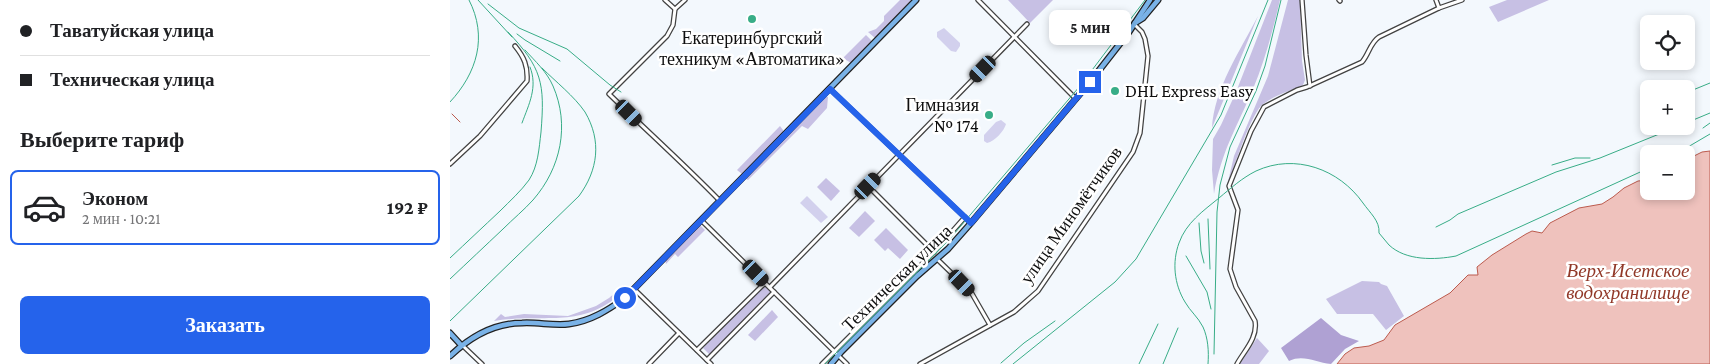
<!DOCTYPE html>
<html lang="ru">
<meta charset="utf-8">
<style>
:root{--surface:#fff;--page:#f6f6f6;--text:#202124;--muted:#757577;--line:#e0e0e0;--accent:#2563eb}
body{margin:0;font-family:"Crimson Pro",serif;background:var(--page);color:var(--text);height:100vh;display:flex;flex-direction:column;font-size:19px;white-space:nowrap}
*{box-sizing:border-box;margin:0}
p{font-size:16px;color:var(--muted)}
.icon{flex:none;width:28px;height:28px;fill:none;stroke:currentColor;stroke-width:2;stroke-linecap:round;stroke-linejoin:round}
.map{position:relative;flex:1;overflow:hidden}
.side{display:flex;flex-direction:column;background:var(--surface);width:450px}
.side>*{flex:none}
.guide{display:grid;align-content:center;height:110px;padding:0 20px;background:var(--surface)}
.fabs{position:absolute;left:1190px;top:15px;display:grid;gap:10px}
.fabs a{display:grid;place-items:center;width:55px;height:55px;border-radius:8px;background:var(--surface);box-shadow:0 2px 8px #0003;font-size:25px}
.end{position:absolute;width:22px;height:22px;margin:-11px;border:6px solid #2563eb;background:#fff;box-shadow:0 0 0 2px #fff}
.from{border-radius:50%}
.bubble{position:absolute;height:35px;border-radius:8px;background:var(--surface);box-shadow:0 2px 8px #0003;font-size:16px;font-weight:700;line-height:35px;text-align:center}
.car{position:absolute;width:15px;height:30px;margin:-15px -8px;border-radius:6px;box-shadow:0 0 4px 1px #0007;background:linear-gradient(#222 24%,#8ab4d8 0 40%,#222 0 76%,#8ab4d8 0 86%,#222 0)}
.guide b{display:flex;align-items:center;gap:18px;height:48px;font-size:19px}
.guide b+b{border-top:1px solid var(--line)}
.guide i{width:12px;height:12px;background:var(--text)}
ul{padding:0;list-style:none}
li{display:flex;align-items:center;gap:15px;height:75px;margin:0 10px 8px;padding:0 10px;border:2px solid transparent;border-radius:8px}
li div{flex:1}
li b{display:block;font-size:19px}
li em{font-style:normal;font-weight:700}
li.active{border-color:var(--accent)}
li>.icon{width:45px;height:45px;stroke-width:1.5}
h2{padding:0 20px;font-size:22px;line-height:60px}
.button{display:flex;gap:10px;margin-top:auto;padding:10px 20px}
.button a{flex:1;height:58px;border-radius:8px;background:var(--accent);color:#fff;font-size:20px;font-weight:700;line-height:58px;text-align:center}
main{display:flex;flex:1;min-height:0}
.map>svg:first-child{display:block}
.green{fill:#c7c0e4}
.forest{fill:#afa1d3}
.pitch{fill:#d2d0ed}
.water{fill:#efc2bd;stroke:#bc5b4e}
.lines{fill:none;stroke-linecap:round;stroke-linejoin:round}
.stream{stroke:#bc5b4e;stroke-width:1}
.minor-casing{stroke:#424242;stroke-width:5.5}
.major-casing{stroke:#202020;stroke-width:7}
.minor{stroke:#fff;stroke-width:3}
.major{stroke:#79b2e7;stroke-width:4.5}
.tram{stroke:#38ad87;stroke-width:1}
.rail{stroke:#38ad87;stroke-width:1}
.route{stroke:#2563eb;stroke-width:6}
.poi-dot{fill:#38ad87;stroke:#fff;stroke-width:2}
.labels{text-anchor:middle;stroke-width:5;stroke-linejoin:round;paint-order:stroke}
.poi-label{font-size:18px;fill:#0f0f0f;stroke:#fff}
.street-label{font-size:18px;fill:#0f0f0f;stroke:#fff}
.water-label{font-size:19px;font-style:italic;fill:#913828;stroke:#fff}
</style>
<main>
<section class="side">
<div class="guide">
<b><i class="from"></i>Таватуйская улица</b>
<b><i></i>Техническая улица</b>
</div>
<h2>Выберите тариф</h2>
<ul>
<li class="active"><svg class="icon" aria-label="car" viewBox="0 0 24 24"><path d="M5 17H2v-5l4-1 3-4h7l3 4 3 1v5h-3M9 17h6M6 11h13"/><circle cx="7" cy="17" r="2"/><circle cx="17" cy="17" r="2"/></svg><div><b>Эконом</b><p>2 мин · 10:21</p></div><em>192 ₽</em></li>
</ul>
<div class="button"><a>Заказать</a></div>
</section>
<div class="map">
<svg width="1260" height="364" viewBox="0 0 1260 364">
<rect width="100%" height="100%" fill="#f3f8fd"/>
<g class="green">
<path d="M450,0H462L425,38L418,32L426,29L434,21V16Z"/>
<path d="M558,0H603L580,23Z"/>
<path d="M822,0H830C823,30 815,60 803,89C787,127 771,152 764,194L762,170L763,139L771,125L786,92Z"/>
<path d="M838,0H850L852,61L855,80L853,85C842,90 820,97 811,106C799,119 784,168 777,186L784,156L818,76Z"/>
<path d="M1057,0H1099L1048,22L1039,7Z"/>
<path d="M808,16L762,128C764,89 790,51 808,16Z"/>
<path d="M416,35L421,40V42L401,63L393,58Z"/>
<path d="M376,96L378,97L377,108L358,129L352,126L298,180L296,179Z"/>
<path d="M330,126L333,130V132L292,174L287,170Z"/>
<path d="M376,178L390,191L381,201L367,187Z"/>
<path d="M415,211L425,221L409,237L399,228Z"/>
<path d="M250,225L255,230L228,257L225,254L216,264L215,260Z"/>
<path d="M436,228L458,250L450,259L438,248L435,251L424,240Z"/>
<path d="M912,281L929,282L931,284L937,286L954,316L936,330L923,314H887L876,299Z"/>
<path d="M174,285L179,286C134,332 99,312 44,321L51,314L55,317L74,314L118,316L146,306L159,298Z"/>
<path d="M315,285L322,291L260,355L253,348Z"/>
<path d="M322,310L328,317L305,341L298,335Z"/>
<path d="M807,338L819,351L809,364H790Z"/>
</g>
<path class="forest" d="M871,318L891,335L909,341L895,349L881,364C866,363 854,354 839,361L831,348Z"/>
<g class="pitch">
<path d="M494,28L510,43V46L506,52L501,51L487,37V32Z"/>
<path d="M551,120L556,124C554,131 545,141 537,143L534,141V135L546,122Z"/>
<path d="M357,196L378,217L371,223L350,203Z"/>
</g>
<path class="water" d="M1260,151V364H887L895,354L904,348L919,346L934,340L945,325L1000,293L1018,275H1028L1027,267L1042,255L1076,234L1082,231L1092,233L1100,223L1129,208L1152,204L1163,197L1174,188L1188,181L1199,180V191H1236V160L1252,152Z"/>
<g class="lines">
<path class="stream" d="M2,114L10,122"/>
<defs>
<g id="minor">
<path d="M215,0L225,9"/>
<path d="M235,0L225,9L223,25L217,36L159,94C196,130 234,164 270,201"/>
<path d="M528,0L626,99"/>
<path d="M852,0L856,55L860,86"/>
<path d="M889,0L890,1"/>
<path d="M986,0L989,8"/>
<path d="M380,89L521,223"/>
<path d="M0,164L30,136L77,81C78,66 74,57 65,46"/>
<path d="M418,186L484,252"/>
<path d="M251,220L397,364"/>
<path d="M487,259L521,292L540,325"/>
<path d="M320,287L577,24"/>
<path d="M184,289L261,364"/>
<path d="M12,345L32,364"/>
<path d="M247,350L315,283"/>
<path d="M257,360L324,292"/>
<path d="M199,364L229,333"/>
<path d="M372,364L484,252L515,217"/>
<path d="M470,364L564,312L588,291L683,152L690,133L698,56L695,39L692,32L684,24"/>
<path d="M787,364C794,351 808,338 805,321L786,287L780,269L788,210L779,186L801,131L814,107L847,90L857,87L912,62C919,54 920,43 929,37L989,8L1012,0"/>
</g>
<g id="major">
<path d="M685,23L693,18L708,0"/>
<path d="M0,333L11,345"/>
<path d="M0,356C20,337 44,323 72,323C88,322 104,326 119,324C141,321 158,310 175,298L466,0"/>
<path d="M381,364L391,352L467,276L498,249L521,223L640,82L679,32L700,0"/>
</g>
</defs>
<use href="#minor" class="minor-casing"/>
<use href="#major" class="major-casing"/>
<use href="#minor" class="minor"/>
<use href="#major" class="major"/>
<path class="tram" d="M375,364L498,241L630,86L695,0"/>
<g class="rail">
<path d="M28,0L62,37"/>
<path d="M38,4L69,28L117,49L160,85L171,92"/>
<path d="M67,34L75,40L110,61"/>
<path d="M1238,92L1260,83"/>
<path d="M0,102C27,73 38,37 19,0"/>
<path d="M72,123C79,104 88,87 80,67"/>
<path d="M1236,123L1260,113"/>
<path d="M1253,128L1260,123"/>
<path d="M1226,154L1260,134"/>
<path d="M1102,165L1125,158H1140"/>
<path d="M758,219L760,269"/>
<path d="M749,223L751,251L754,263"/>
<path d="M986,227L1000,220L1008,214L1106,172L1150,158L1229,126"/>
<path d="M736,256L757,292L761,309"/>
<path d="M0,258C17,242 33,227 50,211C60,201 71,191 79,180C88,166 89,149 91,132C95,83 92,68 58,32"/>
<path d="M0,279C18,262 35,246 53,229C63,219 74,210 83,200C111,168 120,125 103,86C97,72 85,61 75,50"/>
<path d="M0,321L129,196C148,170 152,141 135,112C124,96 106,82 92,68"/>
<path d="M764,354L767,212L770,185L780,147L806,91L815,66L831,0"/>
<path d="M551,363L574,343L605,321"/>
<path d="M563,364L665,282L686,259L771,115L818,0"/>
<path d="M689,364L708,324"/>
<path d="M713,364L728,328"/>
<path d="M758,364C759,351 758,338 753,327C748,317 740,311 735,302C724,284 722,262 729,243C736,223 753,211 769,198C781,188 792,178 806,171C845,153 889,169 913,203C920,213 930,221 929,233C932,237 936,241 939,245C956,261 985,260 1006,256L1199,168"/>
</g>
</g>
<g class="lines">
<path class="route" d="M175,298L380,89L521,223L640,82"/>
</g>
<g class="poi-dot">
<circle cx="302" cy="19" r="5"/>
<circle cx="665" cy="91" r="5"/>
<circle cx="539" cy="115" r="5"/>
</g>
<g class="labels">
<g class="poi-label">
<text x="302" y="44">Екатеринбургский<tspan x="302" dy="21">техникум «Автоматика»</tspan></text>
<text x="675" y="97" text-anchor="start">DHL Express Easy</text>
<text x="529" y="111" text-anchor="end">Гимназия<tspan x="529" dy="21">№ 174</tspan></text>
</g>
<g class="street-label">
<text transform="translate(621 215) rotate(-55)" y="6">улица Миномётчиков</text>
<text transform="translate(447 278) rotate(-44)" y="6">Техническая улица</text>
</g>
<g class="water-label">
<text x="1178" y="277">Верх-Исетское<tspan x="1178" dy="22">водохранилище</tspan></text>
</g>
</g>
</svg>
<div class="fabs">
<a><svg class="icon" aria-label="locate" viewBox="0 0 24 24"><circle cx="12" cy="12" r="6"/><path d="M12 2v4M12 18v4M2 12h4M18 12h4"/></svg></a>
<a>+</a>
<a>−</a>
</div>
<i class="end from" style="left:175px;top:298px"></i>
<i class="end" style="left:640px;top:82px"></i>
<div class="bubble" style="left:599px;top:10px;width:82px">5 мин</div>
<i class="car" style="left:533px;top:69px;rotate:224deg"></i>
<i class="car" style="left:179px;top:113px;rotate:135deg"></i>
<i class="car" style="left:418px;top:186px;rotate:44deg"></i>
<i class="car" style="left:306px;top:273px;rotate:136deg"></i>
<i class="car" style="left:512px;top:283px;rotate:136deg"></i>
</div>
</main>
